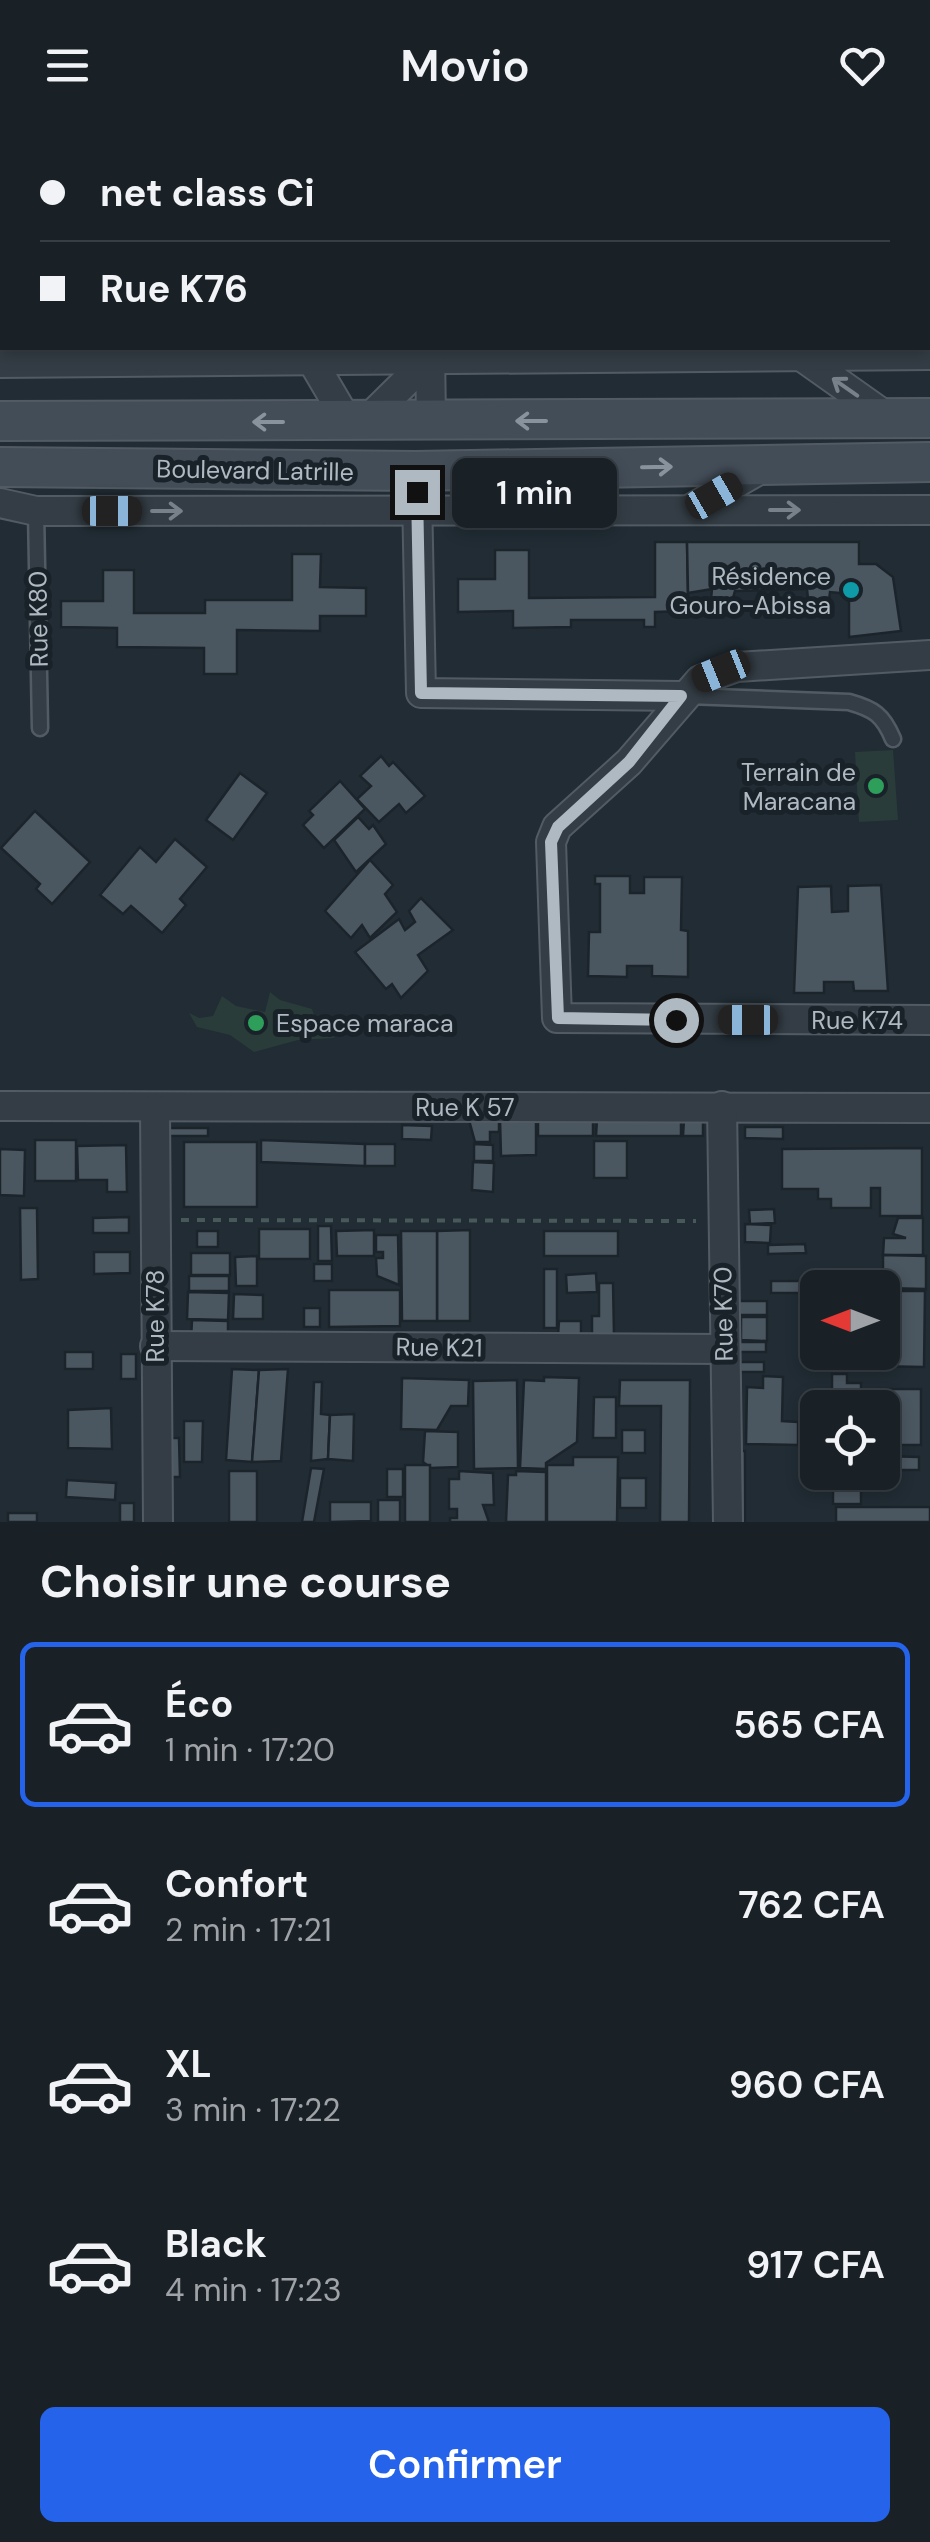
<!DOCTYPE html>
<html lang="fr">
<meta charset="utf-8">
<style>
:root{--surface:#192127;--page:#262e33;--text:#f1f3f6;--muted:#9fa3a7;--line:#373e44;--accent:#2563eb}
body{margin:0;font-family:"DM Sans",sans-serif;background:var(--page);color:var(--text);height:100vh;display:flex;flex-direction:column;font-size:38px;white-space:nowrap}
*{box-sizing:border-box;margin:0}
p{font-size:32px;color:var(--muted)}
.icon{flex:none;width:55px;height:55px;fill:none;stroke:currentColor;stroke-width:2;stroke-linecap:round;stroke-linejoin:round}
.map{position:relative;height:1392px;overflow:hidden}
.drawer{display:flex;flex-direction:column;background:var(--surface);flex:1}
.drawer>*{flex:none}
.top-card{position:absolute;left:0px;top:0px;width:930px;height:220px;box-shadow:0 5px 15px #0003,0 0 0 2px var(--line);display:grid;align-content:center;height:220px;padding:0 40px;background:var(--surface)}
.needle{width:65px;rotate:270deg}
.fabs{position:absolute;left:800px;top:1140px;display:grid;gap:20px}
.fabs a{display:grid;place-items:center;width:100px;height:100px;border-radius:15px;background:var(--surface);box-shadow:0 5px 15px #0003,0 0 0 2px var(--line);font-size:50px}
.end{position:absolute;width:45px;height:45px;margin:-22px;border:12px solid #afb9c2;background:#111;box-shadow:0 0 0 5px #111}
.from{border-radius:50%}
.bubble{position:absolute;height:70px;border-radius:15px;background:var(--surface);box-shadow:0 5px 15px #0003,0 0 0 2px var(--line);font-size:32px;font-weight:600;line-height:70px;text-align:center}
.car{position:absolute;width:30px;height:60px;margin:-30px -15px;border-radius:12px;box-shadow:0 0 8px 2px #0007;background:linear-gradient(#222 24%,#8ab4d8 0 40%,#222 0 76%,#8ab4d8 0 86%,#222 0)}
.top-card b{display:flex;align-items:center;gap:35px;height:95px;font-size:38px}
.top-card b+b{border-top:2px solid var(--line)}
.top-card i{width:25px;height:25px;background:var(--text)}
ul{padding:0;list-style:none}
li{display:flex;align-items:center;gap:30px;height:165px;margin:0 20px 15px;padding:0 20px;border:5px solid transparent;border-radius:15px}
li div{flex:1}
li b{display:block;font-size:38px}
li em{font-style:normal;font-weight:600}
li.on{border-color:var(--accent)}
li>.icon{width:90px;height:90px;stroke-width:1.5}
h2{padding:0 40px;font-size:45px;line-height:120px}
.action{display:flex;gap:20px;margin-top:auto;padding:20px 40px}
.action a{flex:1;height:115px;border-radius:15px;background:var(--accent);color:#fff;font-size:40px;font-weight:600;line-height:115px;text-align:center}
header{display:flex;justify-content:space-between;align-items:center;height:130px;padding:0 40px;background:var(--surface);font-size:45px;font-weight:600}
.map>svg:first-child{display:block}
.green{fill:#293c39}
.building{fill:#4a5660;stroke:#1c242b;stroke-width:2.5}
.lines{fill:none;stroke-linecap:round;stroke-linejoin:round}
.lane-casing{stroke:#525b63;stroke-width:19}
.street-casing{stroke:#525b63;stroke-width:32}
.secondary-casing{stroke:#525b63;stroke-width:42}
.path{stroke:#485959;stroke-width:4;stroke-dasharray:8 8;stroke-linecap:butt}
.lane{stroke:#343d45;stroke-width:14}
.street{stroke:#343d45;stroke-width:28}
.secondary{stroke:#434d58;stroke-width:38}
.oneway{stroke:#78818a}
.oneway2{stroke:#89939d}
.route{stroke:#afb9c2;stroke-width:12}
.culture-dot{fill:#0f9aa8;stroke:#1a2229;stroke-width:4}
.leisure-dot{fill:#2e9e5b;stroke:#1a2229;stroke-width:4}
.labels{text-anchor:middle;stroke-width:10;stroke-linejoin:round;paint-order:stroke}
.street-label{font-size:25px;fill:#afb9c2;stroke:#1a2229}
.poi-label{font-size:25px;fill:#afb9c2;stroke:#1a2229;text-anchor:end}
</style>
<header><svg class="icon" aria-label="menu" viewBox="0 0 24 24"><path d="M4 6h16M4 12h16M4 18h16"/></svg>Movio<svg class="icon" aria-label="heart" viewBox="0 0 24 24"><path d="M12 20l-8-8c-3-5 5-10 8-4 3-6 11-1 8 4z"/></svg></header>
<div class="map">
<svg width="930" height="1392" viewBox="0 0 930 1392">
<rect width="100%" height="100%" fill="#212c34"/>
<g class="green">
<path d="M893,620L898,690L859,692L855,622Z"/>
<path d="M270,862L280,870L312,879L318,896L331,899L334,908L298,910L254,922L230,905L197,897L189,883L199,888L213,886L222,866L236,876L265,882Z"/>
</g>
<g class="building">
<path d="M655,412H687L688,463V481L655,482V497H644V490H571V497L513,498V481L458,482V449H495V420H529V468L655,467Z"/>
<path d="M687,412H859V434H876L893,447L901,501L849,507V464L830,462L829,471L808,469L807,459L735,461L733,468L711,469L712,459L688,463Z"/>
<path d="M292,424H321L320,457L366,458V486H320V501L237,500V544H204V518L117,517V498L61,497V471H103V440H134V483H205V470H292Z"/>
<path d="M381,626L389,636L393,632L425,666L406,683L399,674L379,692L357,669L371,656L360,646Z"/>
<path d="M240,643L267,663L233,710L206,690Z"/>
<path d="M340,651L365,679L324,718L303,695L313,685L309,681Z"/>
<path d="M35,681L90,732L52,774L36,759L40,754L1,718Z"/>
<path d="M358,687L369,699L373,695L386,714L356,742L334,710Z"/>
<path d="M175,709L207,737L180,769L186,775L162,803L131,776L123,784L100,765L140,717L156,732Z"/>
<path d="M370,730L393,755L385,764L397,782L370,808L362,795L351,808L325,781Z"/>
<path d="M595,746H630V763H644V747H682L681,800L688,801V847L652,846V836H627V847L588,846L589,802H600V754H595Z"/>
<path d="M881,755L888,861H854L853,852H824V863H794L798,757L831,756L832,782L848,781V756Z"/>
<path d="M421,768L453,800L418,825L428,841L401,868L392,854L386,859L355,822L399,789L405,800L415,792L409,781Z"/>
<path d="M536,989V1025L501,1026L500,990Z"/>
<path d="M593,989V1006H538V990Z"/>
<path d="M597,989H681V1006H596Z"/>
<path d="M684,989H703V1006H683Z"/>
<path d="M469,990H499V1002H490V1012H475Z"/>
<path d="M402,995L432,996L431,1010L402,1009Z"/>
<path d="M745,997H783V1009L745,1008Z"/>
<rect x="163" y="998" width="45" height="8"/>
<rect x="35" y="1010" width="41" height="41"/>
<path d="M261,1010L365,1014V1036L261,1032Z"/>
<rect x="594" y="1011" width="33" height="37"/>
<rect x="184" y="1012" width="73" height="65"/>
<rect x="365" y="1014" width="30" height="22"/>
<path d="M474,1014L493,1015V1031H474Z"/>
<path d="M126,1015L127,1062H107V1050H78L77,1016Z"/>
<path d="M922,1018V1086H880V1058H871V1078H831V1069H818V1059H782V1019Z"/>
<path d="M0,1019L25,1020L24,1066L0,1065Z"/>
<path d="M473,1032L494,1033L493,1062L472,1060Z"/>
<path d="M20,1078H37L38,1149L21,1150Z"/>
<path d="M774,1079L775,1093L750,1094L749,1080Z"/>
<path d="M129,1087V1103H93V1088Z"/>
<path d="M898,1088H923V1125H883L884,1108H906L893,1104Z"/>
<path d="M745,1094L771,1095L770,1113L745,1112Z"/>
<path d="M318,1096H331L332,1131H318Z"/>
<rect x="259" y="1099" width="51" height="30"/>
<path d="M374,1100V1126H337L336,1101Z"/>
<path d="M470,1100V1191H437V1101Z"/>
<rect x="197" y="1101" width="21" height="16"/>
<path d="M401,1101H437V1191H402Z"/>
<rect x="544" y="1101" width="74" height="25"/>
<path d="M376,1105H398L399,1155L377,1146L376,1128H383V1122H376Z"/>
<path d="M805,1114L806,1123L768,1124V1115Z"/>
<path d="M94,1122H130V1143L94,1144Z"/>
<rect x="191" y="1123" width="39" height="22"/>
<path d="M883,1125L926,1126V1159L883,1158Z"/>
<path d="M257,1126V1156H236L235,1127Z"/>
<rect x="314" y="1134" width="18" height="17"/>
<rect x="544" y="1139" width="13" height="59"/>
<path d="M596,1143L597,1162L567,1163L566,1145Z"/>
<rect x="189" y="1146" width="40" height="15"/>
<rect x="771" y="1151" width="30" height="12"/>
<path d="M599,1153H613L614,1205H592V1186H599Z"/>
<path d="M329,1160H400V1196L329,1197Z"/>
<path d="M882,1161H925L924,1237L869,1236V1222H882Z"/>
<path d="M188,1162L229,1163L228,1190L187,1189Z"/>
<path d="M234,1164L263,1165V1189H233Z"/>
<rect x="735" y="1171" width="32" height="14"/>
<rect x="304" y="1178" width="16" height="19"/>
<path d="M741,1187H767V1211L741,1210Z"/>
<path d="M192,1190L228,1191V1210H191Z"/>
<path d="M559,1191H581V1206L558,1205Z"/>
<rect x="734" y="1212" width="32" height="10"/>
<rect x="65" y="1222" width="28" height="17"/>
<rect x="121" y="1224" width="15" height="25"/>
<rect x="740" y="1232" width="24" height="10"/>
<path d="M232,1239L259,1240L252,1332L226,1330Z"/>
<path d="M288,1239L281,1331L252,1332L259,1240Z"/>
<path d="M832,1244H847V1253H861V1278H832Z"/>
<path d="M763,1246L783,1247L782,1291L798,1292V1315L746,1314L747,1257L763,1258Z"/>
<path d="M544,1247L579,1248L577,1312L546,1333V1339L520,1338L524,1250L544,1251Z"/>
<path d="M402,1248L469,1250L468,1276H451L437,1300L401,1299Z"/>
<path d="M517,1250L518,1338L474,1339L473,1251Z"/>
<path d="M620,1250H690L689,1392H660L661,1276H619Z"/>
<path d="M314,1252H322L321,1284L330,1285L328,1329L311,1331Z"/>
<path d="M879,1259H921V1315H882Z"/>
<path d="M594,1267H616V1308H593Z"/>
<path d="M111,1278L112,1319L68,1318V1280Z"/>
<path d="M354,1284L353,1331L328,1329L330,1285Z"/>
<path d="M184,1291H203L202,1332H184Z"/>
<rect x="622" y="1300" width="23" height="23"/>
<path d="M425,1301L458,1302V1337L431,1338L423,1332Z"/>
<path d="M171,1308H179L180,1347H171Z"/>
<rect x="736" y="1321" width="9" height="71"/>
<path d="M882,1326L919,1327V1340H888L885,1359H863V1342H882Z"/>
<path d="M573,1327H618L617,1392H547V1335H573Z"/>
<rect x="405" y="1335" width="25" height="57"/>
<path d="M311,1338L324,1339L314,1392H302Z"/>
<rect x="387" y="1339" width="16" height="28"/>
<rect x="229" y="1341" width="28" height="51"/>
<path d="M459,1341L493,1343L494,1375H483L489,1392H450V1388H457V1379H449V1349H459Z"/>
<path d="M516,1341L546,1342V1392H506L508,1345H516Z"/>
<rect x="833" y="1342" width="28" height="32"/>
<rect x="620" y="1348" width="26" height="30"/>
<path d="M67,1350L116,1353L115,1370L66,1367Z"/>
<rect x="378" y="1370" width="22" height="22"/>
<path d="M330,1372H371V1391L330,1392Z"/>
<rect x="120" y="1373" width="14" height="19"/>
<rect x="836" y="1377" width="94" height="15"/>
<rect x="8" y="1383" width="29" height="9"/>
</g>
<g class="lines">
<defs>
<g id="lane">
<path d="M36,381L40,598"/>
<path d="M687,566L849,572C874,579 883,585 893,609"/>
</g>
<g id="street">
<path d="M102,0L103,2"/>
<path d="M432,0L433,2"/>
<path d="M0,15H2"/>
<path d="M928,118H930"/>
<path d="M430,219L431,292"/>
<path d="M801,226L890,289"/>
<path d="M311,229L348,292"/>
<path d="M0,233L930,225"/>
<path d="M365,292L430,228"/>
<path d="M417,365L421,563L681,566"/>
<path d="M0,373L36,381L930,380"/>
<path d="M689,380L764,337"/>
<path d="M930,525L737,537L700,550L629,632L557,697L551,712L557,888L930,890"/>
<path d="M0,976L930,978"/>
<path d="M722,976L728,1392"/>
<path d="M155,979L158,1392"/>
<path d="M155,1216L724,1219"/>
</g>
<g id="secondary">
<path d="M0,291L930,288"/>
<path d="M0,337L416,341L930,332"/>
</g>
</defs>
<use href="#lane" class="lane-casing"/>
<use href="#street" class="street-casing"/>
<use href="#secondary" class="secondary-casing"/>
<path class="path" d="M181,1090L696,1091"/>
<use href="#lane" class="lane"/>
<use href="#street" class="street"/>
<use href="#secondary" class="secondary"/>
</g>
<defs><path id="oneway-shaft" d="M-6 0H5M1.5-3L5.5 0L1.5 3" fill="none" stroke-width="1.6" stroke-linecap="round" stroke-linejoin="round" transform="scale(2.5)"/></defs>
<g class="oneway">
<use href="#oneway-shaft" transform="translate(845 257) rotate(-145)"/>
<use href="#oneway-shaft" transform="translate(785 380)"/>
<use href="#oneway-shaft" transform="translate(167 381)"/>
</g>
<g class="oneway2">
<use href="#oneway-shaft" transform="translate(531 291) rotate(180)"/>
<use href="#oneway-shaft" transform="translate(268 292) rotate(-180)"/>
<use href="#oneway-shaft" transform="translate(657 337) rotate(-1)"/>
</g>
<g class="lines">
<path class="route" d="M417,362L421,563L681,566L629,632L558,697L551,712L558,888L676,890"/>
</g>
<circle class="culture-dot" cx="851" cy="460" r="10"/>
<g class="leisure-dot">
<circle cx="876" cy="656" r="10"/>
<circle cx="256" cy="893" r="10"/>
</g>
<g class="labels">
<g class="street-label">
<text transform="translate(255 340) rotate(1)" y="9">Boulevard Latrille</text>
<text transform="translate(38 489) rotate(-91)" y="9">Rue K80</text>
<text x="857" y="899">Rue K74</text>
<text x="465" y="986">Rue K 57</text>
<text transform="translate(723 1184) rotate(-91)" y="9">Rue K70</text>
<text transform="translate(155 1186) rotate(-90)" y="9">Rue K78</text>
<text transform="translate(439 1217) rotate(1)" y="9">Rue K21</text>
</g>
<g class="poi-label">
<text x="831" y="455">Résidence<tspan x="831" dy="29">Gouro-Abissa</tspan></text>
<text x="856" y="651">Terrain de<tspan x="856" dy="29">Maracana</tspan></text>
<text x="276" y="902" text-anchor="start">Espace maraca</text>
</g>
</g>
</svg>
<div class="fabs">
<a><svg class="needle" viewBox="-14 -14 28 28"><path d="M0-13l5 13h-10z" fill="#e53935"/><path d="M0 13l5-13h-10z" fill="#9fa3a7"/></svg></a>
<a><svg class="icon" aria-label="locate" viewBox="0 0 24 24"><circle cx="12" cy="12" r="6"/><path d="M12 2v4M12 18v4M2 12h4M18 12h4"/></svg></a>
</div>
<i class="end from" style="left:676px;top:890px"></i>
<i class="end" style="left:417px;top:362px"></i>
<div class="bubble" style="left:452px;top:328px;width:165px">1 min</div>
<i class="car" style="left:714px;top:366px;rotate:60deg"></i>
<i class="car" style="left:112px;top:381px;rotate:90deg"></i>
<i class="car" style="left:721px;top:541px;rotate:248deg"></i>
<i class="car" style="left:748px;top:890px;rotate:270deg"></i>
<div class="top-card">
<b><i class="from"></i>net class Ci</b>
<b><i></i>Rue K76</b>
</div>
</div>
<section class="drawer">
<h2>Choisir une course</h2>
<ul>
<li class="on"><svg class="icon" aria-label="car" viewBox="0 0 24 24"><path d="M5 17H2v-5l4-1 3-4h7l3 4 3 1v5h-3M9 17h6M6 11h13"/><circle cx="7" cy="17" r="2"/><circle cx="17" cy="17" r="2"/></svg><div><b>Éco</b><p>1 min · 17:20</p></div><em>565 CFA</em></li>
<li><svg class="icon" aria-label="car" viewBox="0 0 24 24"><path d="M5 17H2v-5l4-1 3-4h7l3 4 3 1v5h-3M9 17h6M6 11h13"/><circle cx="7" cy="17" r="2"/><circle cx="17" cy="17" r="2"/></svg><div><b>Confort</b><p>2 min · 17:21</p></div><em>762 CFA</em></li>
<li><svg class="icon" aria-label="car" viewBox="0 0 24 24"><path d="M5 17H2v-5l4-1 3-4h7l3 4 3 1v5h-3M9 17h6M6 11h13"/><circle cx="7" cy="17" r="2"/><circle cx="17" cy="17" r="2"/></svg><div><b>XL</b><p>3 min · 17:22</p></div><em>960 CFA</em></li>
<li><svg class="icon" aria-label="car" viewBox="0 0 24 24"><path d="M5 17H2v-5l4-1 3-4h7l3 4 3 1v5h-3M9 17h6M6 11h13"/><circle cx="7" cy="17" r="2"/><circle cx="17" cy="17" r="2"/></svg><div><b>Black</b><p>4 min · 17:23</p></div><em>917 CFA</em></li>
</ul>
<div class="action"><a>Confirmer</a></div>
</section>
